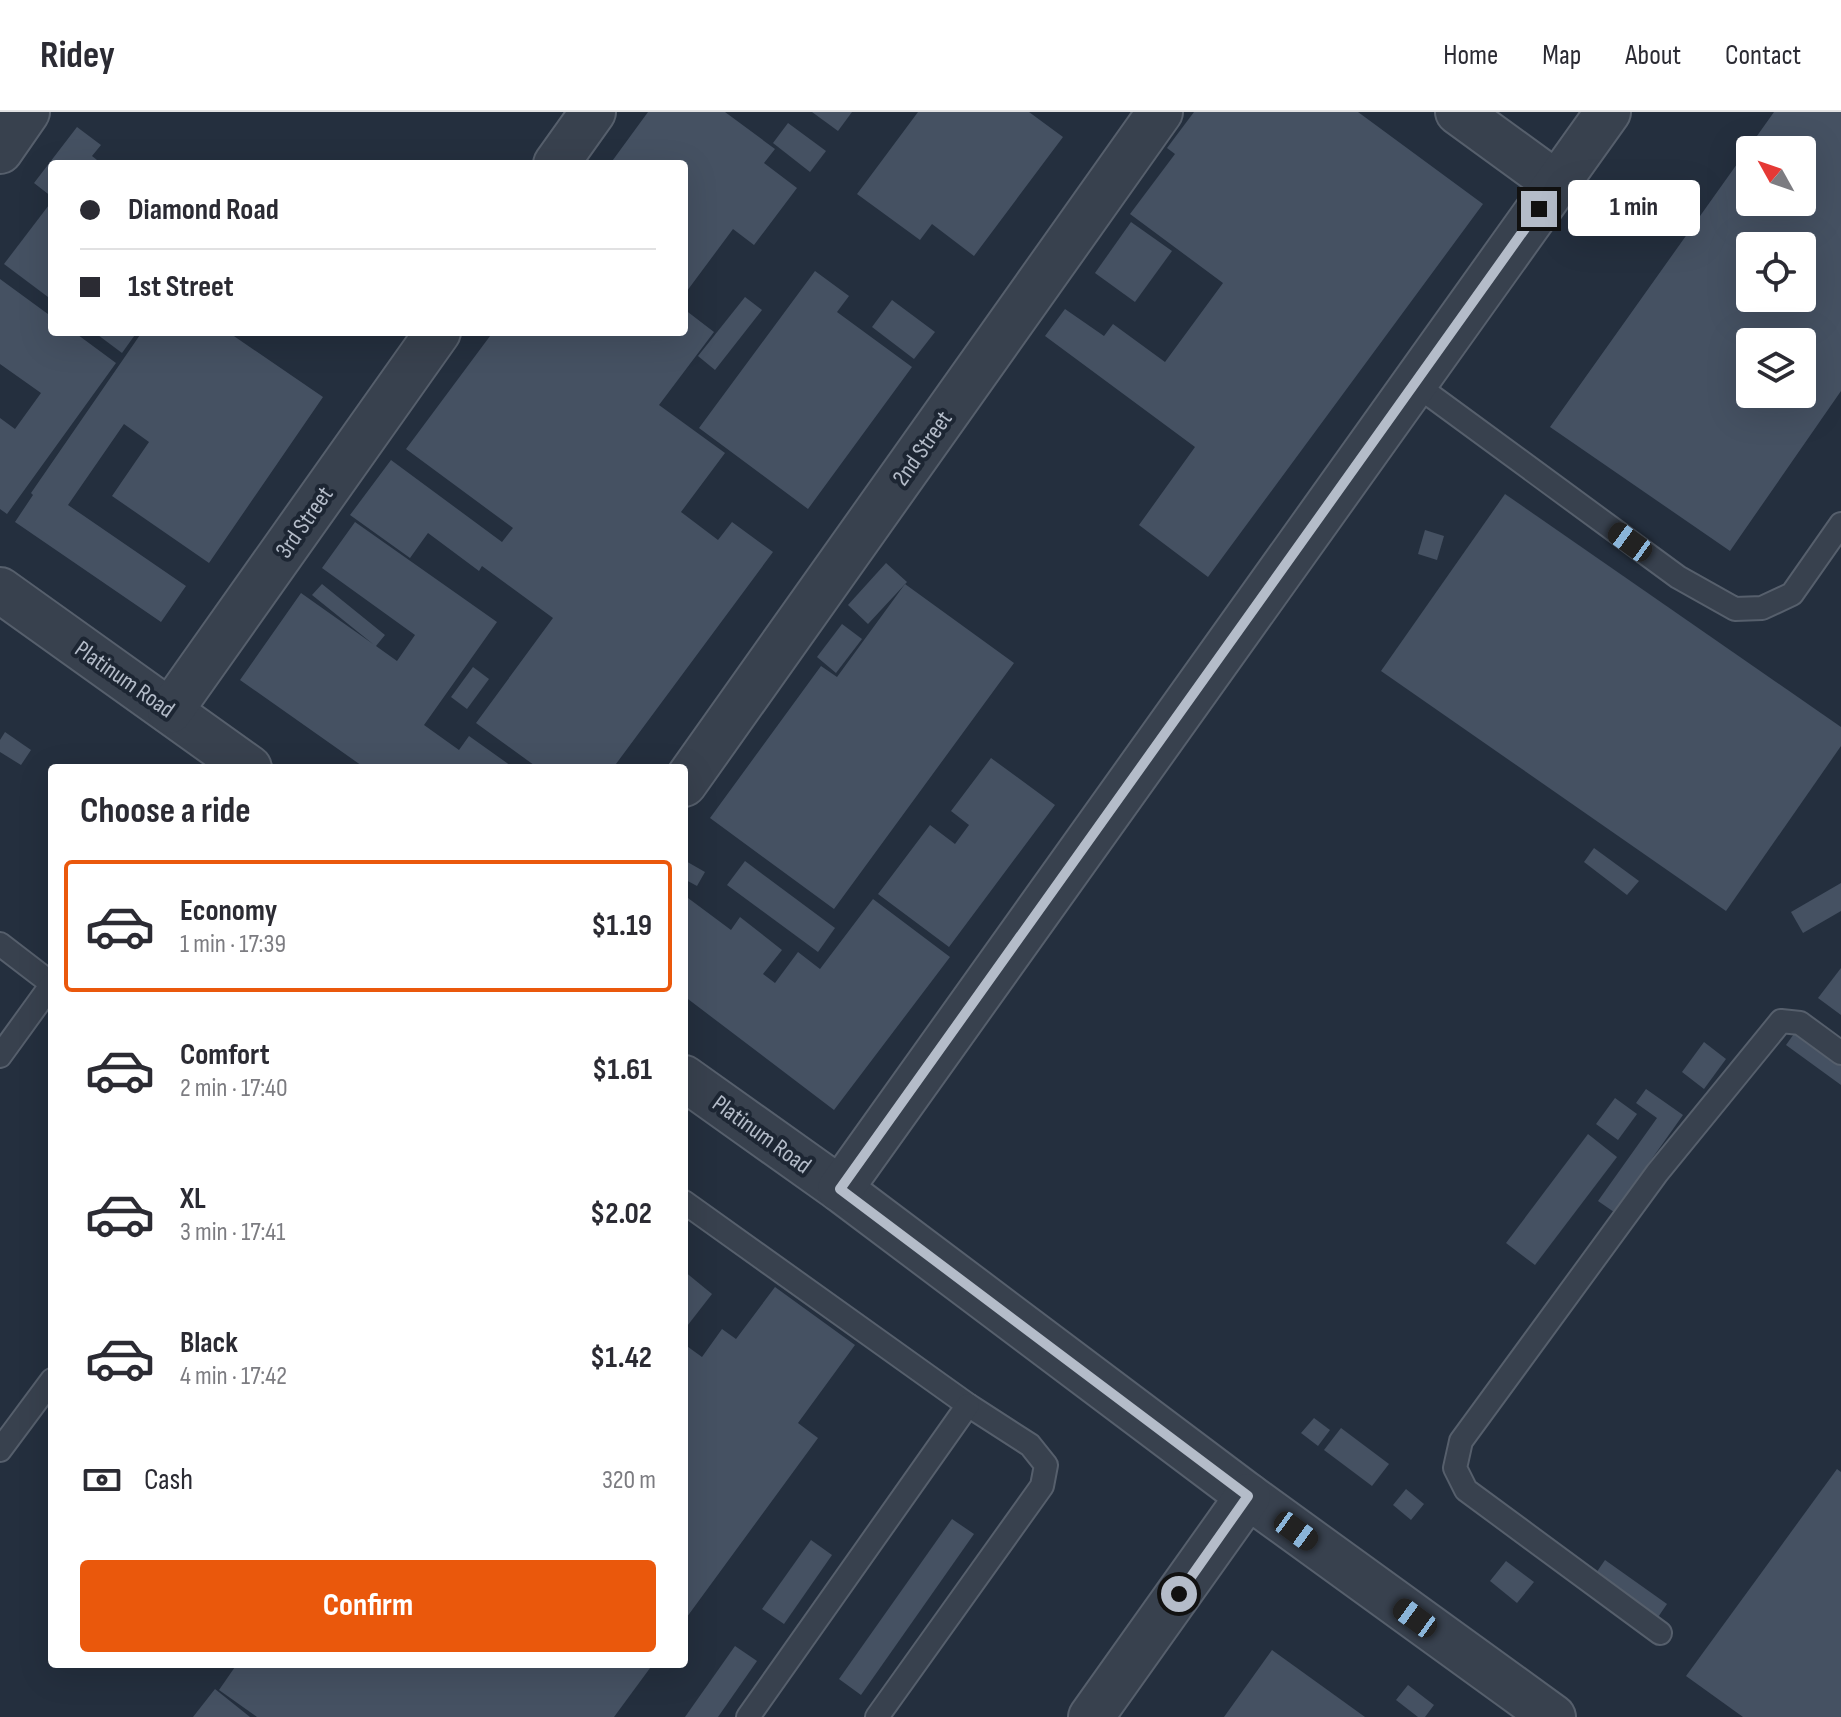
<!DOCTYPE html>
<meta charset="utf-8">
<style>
:root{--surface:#fff;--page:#f2f2f3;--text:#2b2b33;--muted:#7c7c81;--line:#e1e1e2;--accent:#ea580c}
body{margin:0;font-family:"Sofia Sans Condensed",sans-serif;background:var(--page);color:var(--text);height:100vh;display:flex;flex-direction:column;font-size:30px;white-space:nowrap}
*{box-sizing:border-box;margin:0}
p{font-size:26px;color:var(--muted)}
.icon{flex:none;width:44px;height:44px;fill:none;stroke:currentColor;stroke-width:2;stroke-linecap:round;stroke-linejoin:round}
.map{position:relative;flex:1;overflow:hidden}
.side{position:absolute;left:48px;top:652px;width:640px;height:904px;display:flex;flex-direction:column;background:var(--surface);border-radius:8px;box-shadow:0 8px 32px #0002}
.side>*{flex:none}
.top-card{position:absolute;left:48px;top:48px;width:640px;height:176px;border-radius:8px;box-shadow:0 8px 32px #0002;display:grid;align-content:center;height:176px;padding:0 32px;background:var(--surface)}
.needle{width:52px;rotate:310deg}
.tools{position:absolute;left:1736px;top:24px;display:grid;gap:16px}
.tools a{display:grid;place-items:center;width:80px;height:80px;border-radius:8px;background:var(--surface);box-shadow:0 8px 32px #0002;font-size:40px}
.end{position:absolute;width:36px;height:36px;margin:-18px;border:10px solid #b4bcc9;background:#111;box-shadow:0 0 0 4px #111}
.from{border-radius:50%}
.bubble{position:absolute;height:56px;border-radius:8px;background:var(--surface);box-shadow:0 8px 32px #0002;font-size:26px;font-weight:700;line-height:56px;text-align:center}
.car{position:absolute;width:24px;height:48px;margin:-24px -12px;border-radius:10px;box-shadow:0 0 6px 2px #0007;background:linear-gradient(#222 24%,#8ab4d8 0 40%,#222 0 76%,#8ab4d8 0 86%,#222 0)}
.top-card b{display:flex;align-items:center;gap:28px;height:76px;font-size:30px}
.top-card b+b{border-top:2px solid var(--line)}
.top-card i{width:20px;height:20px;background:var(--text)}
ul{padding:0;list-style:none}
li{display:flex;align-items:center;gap:24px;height:132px;margin:0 16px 12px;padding:0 16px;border:4px solid transparent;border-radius:8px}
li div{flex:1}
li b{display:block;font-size:30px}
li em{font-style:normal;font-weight:700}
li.selected{border-color:var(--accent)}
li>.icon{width:72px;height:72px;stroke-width:1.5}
h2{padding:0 32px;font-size:36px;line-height:96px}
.pay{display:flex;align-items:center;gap:20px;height:88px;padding:0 32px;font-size:30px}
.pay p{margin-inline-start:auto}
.cta{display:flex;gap:16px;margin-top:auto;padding:16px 32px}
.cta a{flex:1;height:92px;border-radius:8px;background:var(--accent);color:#fff;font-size:32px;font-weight:700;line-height:92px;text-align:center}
header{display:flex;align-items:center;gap:48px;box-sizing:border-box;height:112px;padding:0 40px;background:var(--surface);border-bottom:2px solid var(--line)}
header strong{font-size:38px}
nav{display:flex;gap:44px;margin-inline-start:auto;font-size:28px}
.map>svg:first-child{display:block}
.building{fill:#455162;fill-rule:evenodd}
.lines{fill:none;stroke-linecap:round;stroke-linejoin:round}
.lane-casing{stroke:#565f6c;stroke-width:26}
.street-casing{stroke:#565f6c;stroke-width:48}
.lane{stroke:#38414e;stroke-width:22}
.street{stroke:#38414e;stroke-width:44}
.route{stroke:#b4bcc9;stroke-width:10}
.labels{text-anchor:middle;stroke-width:8;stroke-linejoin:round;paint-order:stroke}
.street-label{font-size:24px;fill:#b4bcc9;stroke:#1d2633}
</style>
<header>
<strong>Ridey</strong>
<nav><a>Home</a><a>Map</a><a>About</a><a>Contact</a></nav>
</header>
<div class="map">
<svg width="1841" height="1605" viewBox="0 0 1841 1605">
<rect width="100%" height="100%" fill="#242f3e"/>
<g class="building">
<path d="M648,0H725L775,37L764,51L797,76L754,133L733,117L684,183V52H610Z"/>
<path d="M812,0H852L838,19Z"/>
<path d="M918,0H1029L1063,25L974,144L932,112L920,128L857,82Z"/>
<path d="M1194,0H1358L1483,92L1208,465L1139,413L1195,335L1045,224L1065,197L1104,224L1113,212L1165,250L1223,171L1130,102L1175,42L1167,36Z"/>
<path d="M1774,0H1841V279L1730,439L1550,315ZM1750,38H1802V90H1750ZM1750,134H1802V186H1750ZM1750,230H1802V282H1750Z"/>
<path d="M788,11L826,39L810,60L773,31Z"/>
<path d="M77,15L101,33L92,44L102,52H52V85L34,71Z"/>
<path d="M52,89V188L4,152Z"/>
<path d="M1131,110L1172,139L1135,190L1095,161Z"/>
<path d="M815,159L849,184L837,200L912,255L808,397L699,316Z"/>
<path d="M0,167L52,205V220H74L116,251L7,402L0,397V306L15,317L41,281L0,252Z"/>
<path d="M745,185L762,198L715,258L698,244Z"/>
<path d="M892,188L935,220L914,247L872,215Z"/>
<path d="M684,197L714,220L659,293L725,341L681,400L718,428L732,410L773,440L613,656H538L476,611L553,506L482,454L479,459L428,421L410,446L350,403L391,348L502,430L513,416L406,337L493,220H645L648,222L649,220H684Z"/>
<path d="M94,220H137L122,241Z"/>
<path d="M142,220H228L323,285L209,451L112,384L149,330L124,312L68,393L186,474L161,510L15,410L33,383L31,381Z"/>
<path d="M1505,382L1841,615V634L1726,799L1381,559Z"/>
<path d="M355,410L497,510L424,613L459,638L469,624L514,656H365L240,568L301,481L373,532L312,483L322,472L385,523L376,534L397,549L415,523L322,456Z"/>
<path d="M1425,418L1444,424L1437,448L1418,442Z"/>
<path d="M886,451L907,470L868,512L848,493Z"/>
<path d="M905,472L1014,551L834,797L710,706L821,554L837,565Z"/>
<path d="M842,512L862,527L836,561L817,545Z"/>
<path d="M473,555L489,567L467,597L451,585Z"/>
<path d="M5,620L31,638L21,653L0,640V628Z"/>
<path d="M991,646L1055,693L949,835L878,782L930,713L955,732L969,713L951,699Z"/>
<path d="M1594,736L1639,769L1627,783L1584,750Z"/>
<path d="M684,748L705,760L697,774L684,767Z"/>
<path d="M745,749L835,816L818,840L727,773Z"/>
<path d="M1841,771V799L1803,821L1791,800Z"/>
<path d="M684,783L731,818L740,805L782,838L763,862L775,871L798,840L820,857L873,787L950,845L834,998L684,884Z"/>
<path d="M1841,856V903L1818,886Z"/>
<path d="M1796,919L1841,953V973L1786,933Z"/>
<path d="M1704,930L1726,947L1704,977L1682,960Z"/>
<path d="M1646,977L1683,1003L1614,1100L1598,1089L1657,1006L1636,991Z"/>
<path d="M1615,986L1637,1002L1618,1028L1596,1012Z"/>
<path d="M1588,1022L1617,1045L1535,1153L1506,1131Z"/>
<path d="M684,1159L712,1182L684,1218Z"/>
<path d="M775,1175L855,1233L798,1311L818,1326L684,1509V1232L702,1245L722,1217L736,1227Z"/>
<path d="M1314,1306L1330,1318L1318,1334L1301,1321Z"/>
<path d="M1341,1316L1389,1352L1372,1374L1324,1338Z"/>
<path d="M1837,1357L1841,1360V1605H1743L1686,1564Z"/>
<path d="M1406,1377L1424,1392L1411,1408L1393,1393Z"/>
<path d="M952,1407L974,1422L861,1583L839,1567Z"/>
<path d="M811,1428L832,1443L784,1512L762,1497Z"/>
<path d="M1605,1448L1667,1492L1654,1511L1592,1467Z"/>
<path d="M1506,1449L1534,1470L1517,1491L1490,1469Z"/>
<path d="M735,1534L757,1549L718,1605H685Z"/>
<path d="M1272,1538L1365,1605H1224Z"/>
<path d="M237,1552H653L614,1605H257L219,1578Z"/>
<path d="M1408,1573L1434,1593L1425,1605H1418L1396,1588Z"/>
<path d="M215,1577L250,1605H193Z"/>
</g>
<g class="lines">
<defs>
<g id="lane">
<path d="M1415,272L1678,465L1735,497L1762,496L1792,482L1841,412"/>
<path d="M0,832L52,872"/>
<path d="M0,944L52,872"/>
<path d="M684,1090L968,1293L1030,1333L1046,1353L1042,1374L877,1605"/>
<path d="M0,1338L52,1268"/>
<path d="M1660,1521L1466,1378L1455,1356L1461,1329L1657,1061L1781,909L1800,911L1841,941"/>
<path d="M748,1605L968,1293"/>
</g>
<g id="street">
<path d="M1458,0L1557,72"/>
<path d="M0,39L27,0"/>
<path d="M556,52L593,0"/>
<path d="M0,478L249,656"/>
<path d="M170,599L438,220"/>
<path d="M684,672L1160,0"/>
<path d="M684,966L840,1077L1248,1384L1553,1605"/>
<path d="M840,1077L1608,0"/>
<path d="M1091,1605L1248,1384"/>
</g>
</defs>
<use href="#lane" class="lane-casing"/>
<use href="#street" class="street-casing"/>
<use href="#lane" class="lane"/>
<use href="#street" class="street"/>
</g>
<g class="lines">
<path class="route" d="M1179,1482L1248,1384L840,1077L1539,97"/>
</g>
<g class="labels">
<g class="street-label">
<text transform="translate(922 336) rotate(-55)" y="8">2nd Street</text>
<text transform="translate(304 410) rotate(-55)" y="8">3rd Street</text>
<text transform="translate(125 567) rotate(35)" y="8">Platinum Road</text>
<text transform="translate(762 1022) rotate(36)" y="8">Platinum Road</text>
</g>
</g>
</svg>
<div class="tools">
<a><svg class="needle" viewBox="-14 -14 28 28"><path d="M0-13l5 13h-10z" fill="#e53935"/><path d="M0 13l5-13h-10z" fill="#7c7c81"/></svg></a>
<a><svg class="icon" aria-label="locate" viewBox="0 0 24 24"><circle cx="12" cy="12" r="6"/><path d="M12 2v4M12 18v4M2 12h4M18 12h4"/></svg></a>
<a><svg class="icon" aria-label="layers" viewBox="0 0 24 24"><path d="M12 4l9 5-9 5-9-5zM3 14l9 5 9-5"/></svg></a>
</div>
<i class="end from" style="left:1179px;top:1482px"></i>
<i class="end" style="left:1539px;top:97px"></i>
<div class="bubble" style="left:1568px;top:68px;width:132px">1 min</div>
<i class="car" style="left:1630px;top:430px;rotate:306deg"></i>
<i class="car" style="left:1296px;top:1419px;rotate:126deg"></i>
<i class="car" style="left:1415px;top:1506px;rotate:306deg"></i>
<div class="top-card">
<b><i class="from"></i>Diamond Road</b>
<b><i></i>1st Street</b>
</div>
<section class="side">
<h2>Choose a ride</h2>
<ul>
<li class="selected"><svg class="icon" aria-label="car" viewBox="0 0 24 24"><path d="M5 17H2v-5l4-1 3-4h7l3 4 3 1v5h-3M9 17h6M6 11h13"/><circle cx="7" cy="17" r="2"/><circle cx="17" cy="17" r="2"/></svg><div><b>Economy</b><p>1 min · 17:39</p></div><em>$1.19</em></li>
<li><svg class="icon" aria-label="car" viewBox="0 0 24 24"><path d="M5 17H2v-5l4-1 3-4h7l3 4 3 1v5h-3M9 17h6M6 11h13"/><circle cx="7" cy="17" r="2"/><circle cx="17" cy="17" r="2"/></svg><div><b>Comfort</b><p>2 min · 17:40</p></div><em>$1.61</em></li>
<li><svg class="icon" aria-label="car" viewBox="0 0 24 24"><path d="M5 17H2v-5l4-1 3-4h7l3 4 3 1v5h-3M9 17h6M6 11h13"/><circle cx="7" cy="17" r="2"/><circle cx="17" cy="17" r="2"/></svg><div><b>XL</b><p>3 min · 17:41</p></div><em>$2.02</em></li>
<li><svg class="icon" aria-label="car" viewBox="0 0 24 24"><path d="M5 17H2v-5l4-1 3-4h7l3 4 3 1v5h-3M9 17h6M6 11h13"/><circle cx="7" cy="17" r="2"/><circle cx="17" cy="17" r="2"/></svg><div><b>Black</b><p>4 min · 17:42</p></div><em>$1.42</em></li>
</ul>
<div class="pay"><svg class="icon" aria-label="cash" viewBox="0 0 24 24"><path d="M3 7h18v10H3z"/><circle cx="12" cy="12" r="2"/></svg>Cash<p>320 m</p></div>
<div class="cta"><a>Confirm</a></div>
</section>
</div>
